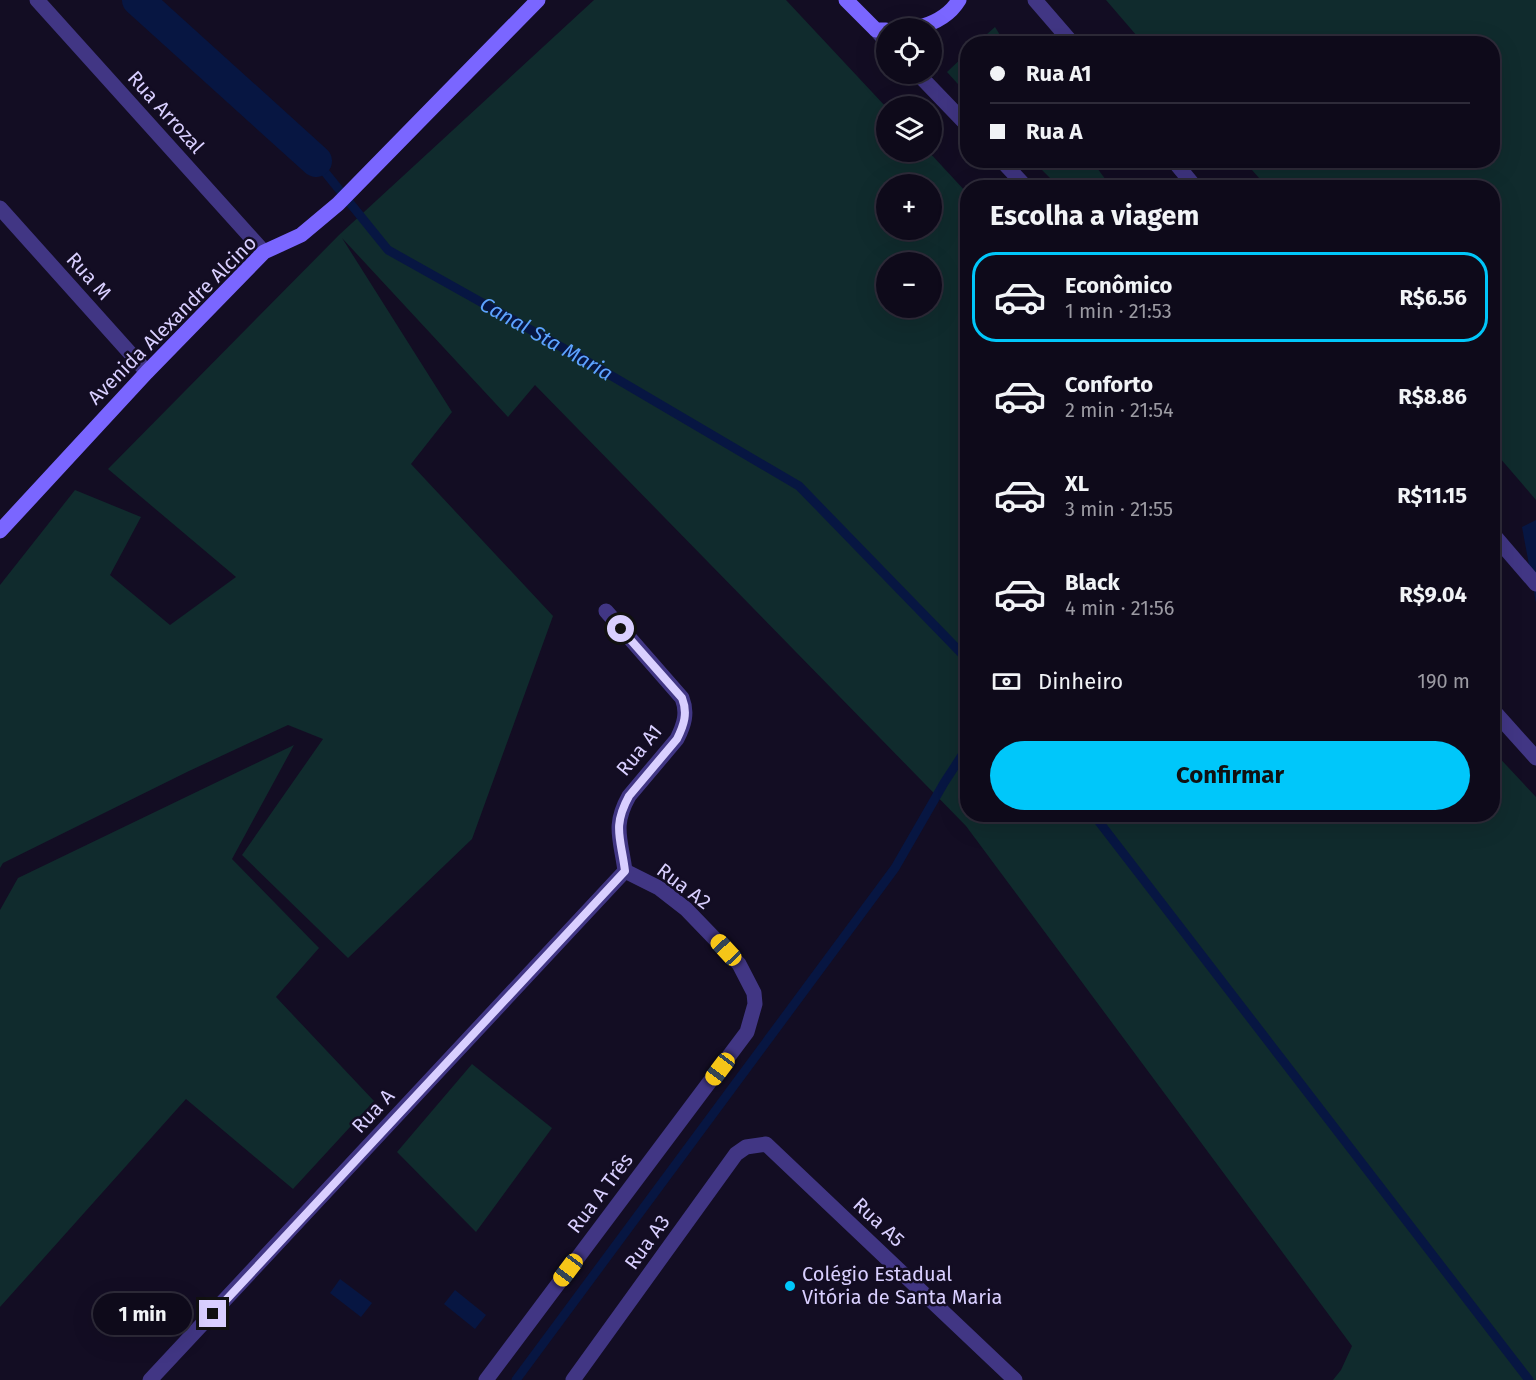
<!DOCTYPE html>
<html lang="pt">
<meta charset="utf-8">
<style>
:root{--surface:#0e0a1a;--page:#1c1827;--text:#f1f3f6;--muted:#9b9aa2;--line:#2e2b39;--accent:#00c7fa}
body{margin:0;font-family:"Fira Sans",sans-serif;background:var(--page);color:var(--text);height:100vh;display:flex;flex-direction:column;font-size:22px;white-space:nowrap}
*{box-sizing:border-box;margin:0}
p{font-size:20px;color:var(--muted)}
.icon{flex:none;width:33px;height:33px;fill:none;stroke:currentColor;stroke-width:2;stroke-linecap:round;stroke-linejoin:round}
.map{position:relative;flex:1;overflow:hidden}
.details{position:absolute;left:960px;top:180px;width:540px;height:642px;display:flex;flex-direction:column;background:var(--surface);border-radius:24px;box-shadow:0 6px 24px #0002,0 0 0 2px var(--line)}
.details>*{flex:none}
.guide{position:absolute;left:960px;top:36px;width:540px;height:132px;border-radius:24px;box-shadow:0 6px 24px #0002,0 0 0 2px var(--line);display:grid;align-content:center;height:132px;padding:0 30px;background:var(--surface)}
.tools{position:absolute;left:876px;top:18px;display:grid;gap:12px}
.tools a{display:grid;place-items:center;width:66px;height:66px;border-radius:50%;background:var(--surface);box-shadow:0 6px 24px #0002,0 0 0 2px var(--line);font-size:30px}
.end{position:absolute;width:27px;height:27px;margin:-14px;border:8px solid #d9cfff;background:#111;box-shadow:0 0 0 3px #111}
.from{border-radius:50%}
.bubble{position:absolute;height:42px;border-radius:21px;background:var(--surface);box-shadow:0 6px 24px #0002,0 0 0 2px var(--line);font-size:20px;font-weight:700;line-height:42px;text-align:center}
.car{position:absolute;width:18px;height:36px;margin:-18px -9px;border-radius:8px;box-shadow:0 0 4px 2px #0007;background:linear-gradient(#f5c518 24%,#345 0 40%,#f5c518 0 76%,#345 0 86%,#f5c518 0)}
.guide b{display:flex;align-items:center;gap:21px;height:57px;font-size:22px}
.guide b+b{border-top:2px solid var(--line)}
.guide i{width:15px;height:15px;background:var(--text)}
ul{padding:0;list-style:none}
li{display:flex;align-items:center;gap:18px;height:90px;margin:0 12px 9px;padding:0 18px;border:3px solid transparent;border-radius:24px}
li div{flex:1}
li b{display:block;font-size:22px}
li em{font-style:normal;font-weight:700}
li.current{border-color:var(--accent)}
li>.icon{width:54px;height:54px;stroke-width:1.5}
h2{padding:0 30px;font-size:27px;line-height:72px}
.pay{display:flex;align-items:center;gap:15px;height:66px;padding:0 30px;font-size:22px}
.pay p{margin-inline-start:auto}
.primary-button{display:flex;gap:12px;margin-top:auto;padding:12px 30px}
.primary-button a{flex:1;height:69px;border-radius:36px;background:var(--accent);color:#111;font-size:24px;font-weight:700;line-height:69px;text-align:center}
.map>svg:first-child{display:block}
.green{fill:#102b2d;fill-rule:evenodd}
.water{fill:#071642}
.lines{fill:none;stroke-linecap:round;stroke-linejoin:round}
.stream{stroke:#071642;stroke-width:9}
.canal{stroke:#071642;stroke-width:32}
.minor{stroke:#413684;stroke-width:15}
.tertiary{stroke:#413684;stroke-width:15}
.secondary{stroke:#7a66ff;stroke-width:15}
.route{stroke:#d9cfff;stroke-width:8}
.poi-dot{fill:#00c7fa;stroke:#130d23;stroke-width:2}
.labels{text-anchor:middle;stroke-width:5;stroke-linejoin:round;paint-order:stroke}
.street-label{font-size:20px;fill:#d9cfff;stroke:#130d23}
.poi-label{font-size:20px;fill:#d9cfff;stroke:#130d23;text-anchor:start}
.water-label{font-size:21px;font-style:italic;fill:#5da3ff;stroke:#130d23}
</style>
<div class="map">
<svg width="1536" height="1380" viewBox="0 0 1536 1380">
<rect width="100%" height="100%" fill="#130d23"/>
<g class="green">
<path d="M594,0H786L886,107V152H929L967,193L968,814H1492L1493,751L1536,797V1380H1333L1341,1370L1352,1346L966,826L535,385L508,417L342,238L452,412L411,464L553,616L472,839L348,958L242,855L323,739L288,725L189,771L3,863L0,868V585L75,490L141,517L110,575L170,625L236,577L108,469L339,235ZM932,184V230H886V184ZM932,262V308H886V262Z"/>
<path d="M1106,0H1536V500L1493,450L1492,188L1267,187L1244,161L1492,160V44L1143,43Z"/>
<path d="M995,27L1005,43H977Z"/>
<path d="M967,53V94L947,72Z"/>
<path d="M1033,161H1092L1111,187H1059Z"/>
<path d="M294,745L232,859L319,948L276,997L374,1101L293,1189L186,1099L0,1307V910L18,878Z"/>
<path d="M472,1064L552,1128L476,1232L397,1152Z"/>
</g>
<g class="water">
<path d="M1536,520V603L1522,527Z"/>
<path d="M340,1279L372,1303L361,1317L330,1293Z"/>
<path d="M455,1290L486,1315L475,1329L444,1304Z"/>
</g>
<g class="lines">
<g class="stream">
<path id="s1" d="M316,161L388,250L588,362L799,486L968,660"/>
<path d="M1093,814L1529,1380"/>
<path d="M516,1380L895,868L944,783L968,746"/>
</g>
<path class="canal" d="M138,0L316,161"/>
<g class="minor">
<path d="M37,0L264,252"/>
<path d="M0,208L147,372"/>
<path d="M606,611L682,698C688,713 684,725 677,739L629,796C612,826 621,839 625,871"/>
<path d="M150,1380L625,871"/>
<path d="M486,1380L747,1032L755,1004L754,993L739,964L686,909L659,888L625,871"/>
<path d="M573,1380L736,1154L746,1147L766,1144L1015,1380"/>
</g>
<g class="tertiary">
<path d="M1035,0L1073,44"/>
<path d="M876,30L886,41"/>
<path d="M918,74L968,126"/>
<path d="M1001,160L1027,188"/>
<path d="M1173,160L1196,188"/>
<path d="M1492,533L1536,584"/>
<path d="M1492,709L1536,758"/>
</g>
<g class="secondary">
<path d="M846,0L876,30H886"/>
<path d="M916,28C933,24 950,15 959,0"/>
<path d="M0,531L147,372L264,252L301,235L338,204L538,0"/>
</g>
</g>
<g class="lines">
<path class="route" d="M213,1314L625,871C621,838 612,827 629,796L677,739C684,725 688,713 682,698L621,629"/>
</g>
<circle class="poi-dot" cx="790" cy="1286" r="6"/>
<g class="labels">
<g class="street-label">
<text transform="translate(166 112) rotate(48)" y="7">Rua Arrozal</text>
<text transform="translate(89 276) rotate(48)" y="7">Rua M</text>
<text transform="translate(172 320) rotate(-45)" y="7">Avenida Alexandre Alcino</text>
<text transform="translate(639 750) rotate(-51)" y="7">Rua A1</text>
<text transform="translate(684 886) rotate(37)" y="7">Rua A2</text>
<text transform="translate(373 1111) rotate(-47)" y="7">Rua A</text>
<text transform="translate(600 1193) rotate(-53)" y="7">Rua A Três</text>
<text transform="translate(879 1222) rotate(43)" y="7">Rua A5</text>
<text transform="translate(647 1242) rotate(-54)" y="7">Rua A3</text>
</g>
<g class="poi-label">
<text x="802" y="1281">Colégio Estadual<tspan x="802" dy="23">Vitória de Santa Maria</tspan></text>
</g>
<g class="water-label">
<text dy="7" stroke="none"><textPath href="#s1" startOffset="296">Canal Sta Maria</textPath></text>
</g>
</g>
</svg>
<div class="tools">
<a><svg class="icon" aria-label="locate" viewBox="0 0 24 24"><circle cx="12" cy="12" r="6"/><path d="M12 2v4M12 18v4M2 12h4M18 12h4"/></svg></a>
<a><svg class="icon" aria-label="layers" viewBox="0 0 24 24"><path d="M12 4l9 5-9 5-9-5zM3 14l9 5 9-5"/></svg></a>
<a>+</a>
<a>−</a>
</div>
<i class="end from" style="left:621px;top:629px"></i>
<i class="end" style="left:213px;top:1314px"></i>
<div class="bubble" style="left:93px;top:1293px;width:99px">1 min</div>
<i class="car" style="left:726px;top:950px;rotate:317deg"></i>
<i class="car" style="left:720px;top:1069px;rotate:217deg"></i>
<i class="car" style="left:568px;top:1270px;rotate:217deg"></i>
<div class="guide">
<b><i class="from"></i>Rua A1</b>
<b><i></i>Rua A</b>
</div>
<section class="details">
<h2>Escolha a viagem</h2>
<ul>
<li class="current"><svg class="icon" aria-label="car" viewBox="0 0 24 24"><path d="M5 17H2v-5l4-1 3-4h7l3 4 3 1v5h-3M9 17h6M6 11h13"/><circle cx="7" cy="17" r="2"/><circle cx="17" cy="17" r="2"/></svg><div><b>Econômico</b><p>1 min · 21:53</p></div><em>R$6.56</em></li>
<li><svg class="icon" aria-label="car" viewBox="0 0 24 24"><path d="M5 17H2v-5l4-1 3-4h7l3 4 3 1v5h-3M9 17h6M6 11h13"/><circle cx="7" cy="17" r="2"/><circle cx="17" cy="17" r="2"/></svg><div><b>Conforto</b><p>2 min · 21:54</p></div><em>R$8.86</em></li>
<li><svg class="icon" aria-label="car" viewBox="0 0 24 24"><path d="M5 17H2v-5l4-1 3-4h7l3 4 3 1v5h-3M9 17h6M6 11h13"/><circle cx="7" cy="17" r="2"/><circle cx="17" cy="17" r="2"/></svg><div><b>XL</b><p>3 min · 21:55</p></div><em>R$11.15</em></li>
<li><svg class="icon" aria-label="car" viewBox="0 0 24 24"><path d="M5 17H2v-5l4-1 3-4h7l3 4 3 1v5h-3M9 17h6M6 11h13"/><circle cx="7" cy="17" r="2"/><circle cx="17" cy="17" r="2"/></svg><div><b>Black</b><p>4 min · 21:56</p></div><em>R$9.04</em></li>
</ul>
<div class="pay"><svg class="icon" aria-label="cash" viewBox="0 0 24 24"><path d="M3 7h18v10H3z"/><circle cx="12" cy="12" r="2"/></svg>Dinheiro<p>190 m</p></div>
<div class="primary-button"><a>Confirmar</a></div>
</section>
</div>
